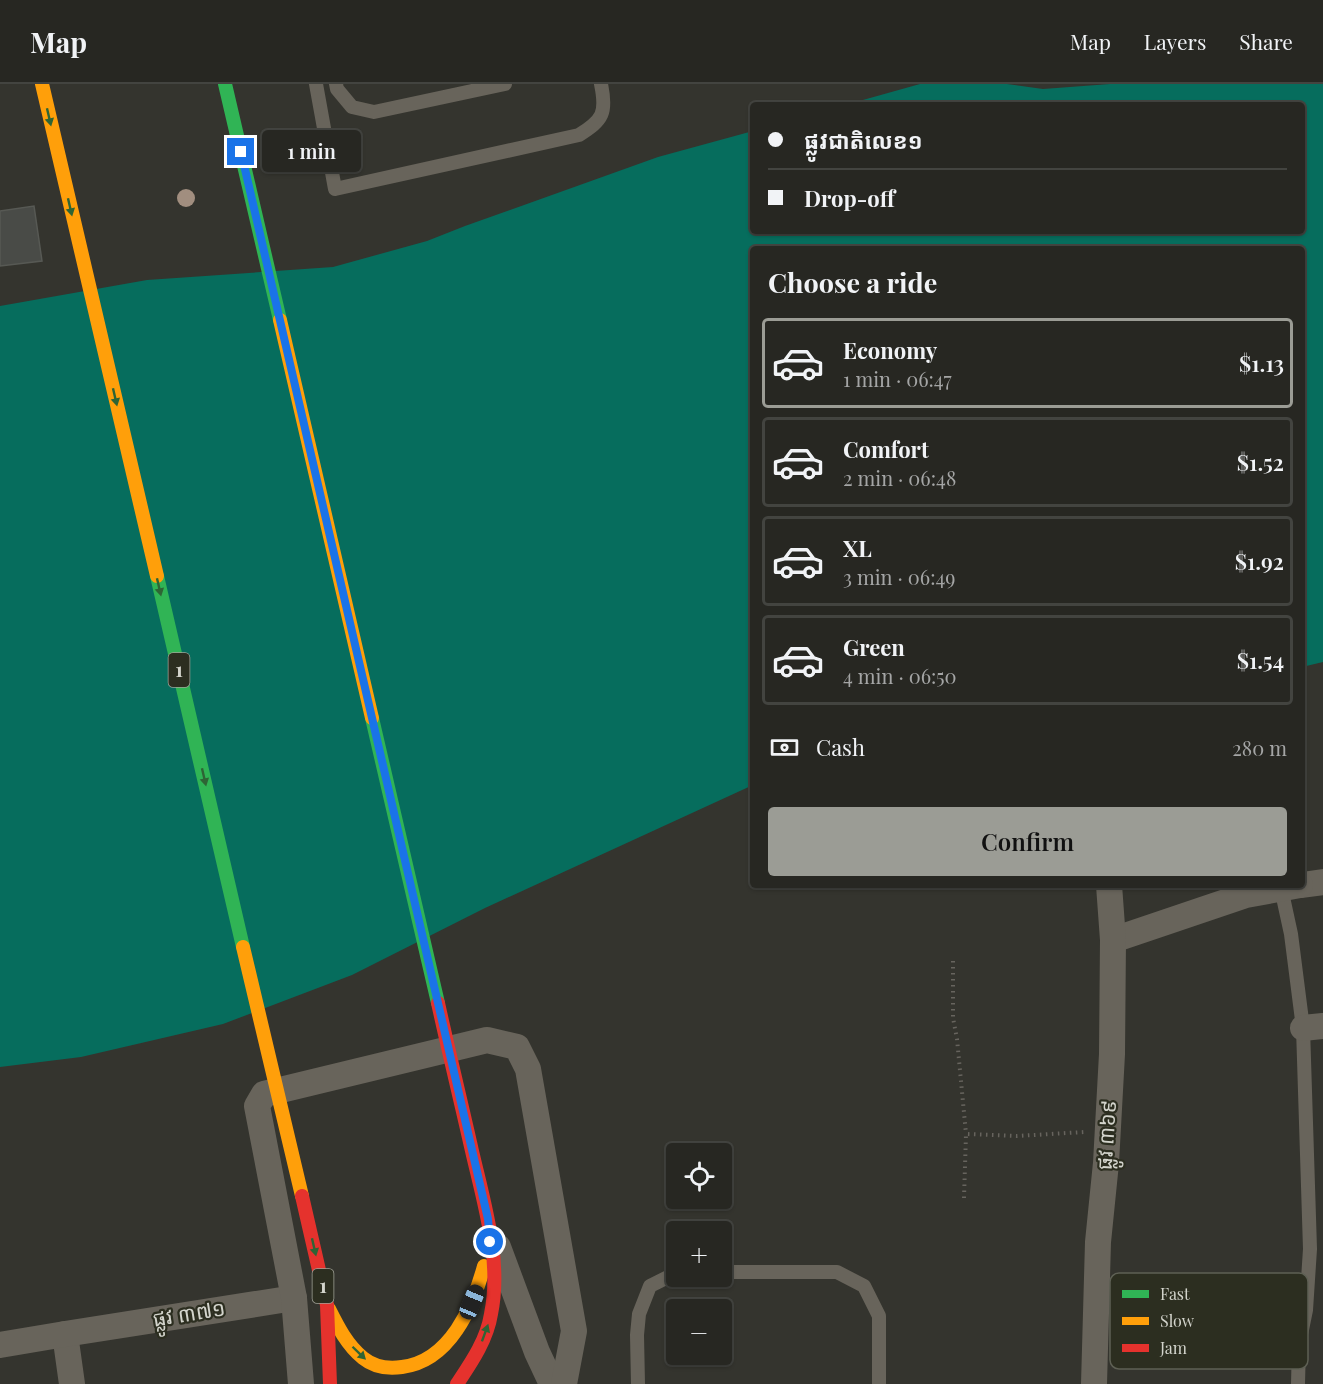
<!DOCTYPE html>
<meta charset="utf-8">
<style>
:root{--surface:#272722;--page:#2f2f2a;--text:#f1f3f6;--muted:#a4a5a5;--line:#434440;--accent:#9b9c95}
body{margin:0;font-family:"Playfair Display","Noto Sans Khmer",serif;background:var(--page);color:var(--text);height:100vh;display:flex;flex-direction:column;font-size:22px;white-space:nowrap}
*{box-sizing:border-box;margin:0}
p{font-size:20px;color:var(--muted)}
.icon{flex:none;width:33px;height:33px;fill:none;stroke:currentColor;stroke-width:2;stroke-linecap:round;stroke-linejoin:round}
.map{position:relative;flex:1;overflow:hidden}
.drawer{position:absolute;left:750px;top:162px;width:555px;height:642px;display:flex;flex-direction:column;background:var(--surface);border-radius:6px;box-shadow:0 2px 4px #0004,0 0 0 2px var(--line)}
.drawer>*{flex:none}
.guide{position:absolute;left:750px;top:18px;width:555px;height:132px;border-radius:6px;box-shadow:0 2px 4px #0004,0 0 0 2px var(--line);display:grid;align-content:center;height:132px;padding:0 18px;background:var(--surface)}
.tools{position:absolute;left:666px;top:1059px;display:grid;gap:12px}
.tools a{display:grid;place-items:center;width:66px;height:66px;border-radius:6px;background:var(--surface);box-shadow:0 2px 4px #0004,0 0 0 2px var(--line);font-size:30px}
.end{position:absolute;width:27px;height:27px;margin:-14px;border:8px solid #1a73e8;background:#fff;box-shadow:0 0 0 3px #fff}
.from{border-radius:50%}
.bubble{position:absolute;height:42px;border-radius:6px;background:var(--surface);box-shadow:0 2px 4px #0004,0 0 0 2px var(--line);font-size:20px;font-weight:600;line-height:42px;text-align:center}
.car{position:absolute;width:18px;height:36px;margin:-18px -9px;border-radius:8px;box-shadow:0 0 4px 2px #0007;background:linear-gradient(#222 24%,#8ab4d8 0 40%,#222 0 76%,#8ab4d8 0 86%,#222 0)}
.guide b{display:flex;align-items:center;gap:21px;height:57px;font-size:22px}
.guide b+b{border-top:2px solid var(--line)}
.guide i{width:15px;height:15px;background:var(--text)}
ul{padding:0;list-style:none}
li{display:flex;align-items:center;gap:18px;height:90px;margin:0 12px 9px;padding:0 6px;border:3px solid var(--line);border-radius:6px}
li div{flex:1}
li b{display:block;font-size:22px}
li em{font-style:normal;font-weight:600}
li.selected{border-color:var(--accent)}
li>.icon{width:54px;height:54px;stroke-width:1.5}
h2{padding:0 18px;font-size:27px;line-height:72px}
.pay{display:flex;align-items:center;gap:15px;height:66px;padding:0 18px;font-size:22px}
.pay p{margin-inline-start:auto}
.button{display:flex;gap:12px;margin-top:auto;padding:12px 18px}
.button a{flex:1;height:69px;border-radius:6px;background:var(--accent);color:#111;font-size:24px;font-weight:600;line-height:69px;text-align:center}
header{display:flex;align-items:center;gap:36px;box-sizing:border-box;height:84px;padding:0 30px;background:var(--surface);border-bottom:2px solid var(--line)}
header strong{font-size:28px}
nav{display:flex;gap:33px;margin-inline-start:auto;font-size:21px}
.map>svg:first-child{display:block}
.water{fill:#066d5d}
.building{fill:#494b47;stroke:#575954;stroke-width:1.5}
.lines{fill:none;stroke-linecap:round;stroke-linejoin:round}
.path{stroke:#67645e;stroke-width:4;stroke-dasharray:1.5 4.5;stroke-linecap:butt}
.lane{stroke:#68645b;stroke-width:14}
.street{stroke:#68645b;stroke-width:26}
.fast{stroke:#30b455;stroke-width:14}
.slow{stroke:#ff9f0a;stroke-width:14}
.jam{stroke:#e5322d;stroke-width:14}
.tree{fill:#a18e7f}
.oneway{fill:#2e6435}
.route{stroke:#1a73e8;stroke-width:8}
.labels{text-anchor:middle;stroke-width:4.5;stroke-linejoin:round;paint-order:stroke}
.shield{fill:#2c2e20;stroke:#a1a298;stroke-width:1.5}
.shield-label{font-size:20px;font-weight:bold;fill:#d3d4cc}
.street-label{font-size:21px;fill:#d3d4cc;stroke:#2c2e20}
.key{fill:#2c2e20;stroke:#5e6054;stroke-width:1.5}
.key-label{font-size:16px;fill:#d3d4cc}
</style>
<header>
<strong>Map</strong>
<nav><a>Map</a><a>Layers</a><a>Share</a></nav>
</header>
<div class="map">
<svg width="1323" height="1300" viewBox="0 0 1323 1300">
<rect width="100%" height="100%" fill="#34342e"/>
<path class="water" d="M920,0H1007L1043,5L1110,0H1323V578L1302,583V165H753V701L485,824L352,891L223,940L81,973L0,983V222L147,196L333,183L427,157L465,142L658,73L753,47V147H1302V21H845Z"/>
<path class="building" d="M34,122L42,177L0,182V127Z"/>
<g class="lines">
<g class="path">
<path d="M953,877V934L957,955L966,1050"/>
<path d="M964,1114L966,1050L1017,1052L1084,1048"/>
</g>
<g class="lane">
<path d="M316,0L335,105L579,51C603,36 607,29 601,0"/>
<path d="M336,0L337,5L352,23L374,28L505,0"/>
<path d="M1281,804L1291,850L1303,944L1310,1165L1306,1226L1299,1260L1298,1300"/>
<path d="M722,1188H837L864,1202L879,1232V1300"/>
<path d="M638,1300L637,1251L639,1230L650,1202L676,1189"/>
</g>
<g class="street">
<path d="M1302,801L1323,798"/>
<path d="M1113,856L1246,811L1300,801"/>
<path d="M1303,944L1323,942"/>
<path d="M498,1163L537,1268L552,1300"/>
<path d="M65,1250L72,1300"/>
<path d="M0,1261L65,1250L294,1214"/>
<path d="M301,1300L294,1214L257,1022L264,1010L487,956L517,963L528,985L574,1247L564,1300"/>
<path d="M1094,1300L1098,1158L1106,1079L1112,970L1113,856L1109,801"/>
</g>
<g class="fast">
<path d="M225,0L280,236"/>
<path d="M157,492L243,863"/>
<path d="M372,634L438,919"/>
</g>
<g class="slow">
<path d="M42,0L157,492"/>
<path d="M280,236L372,634"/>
<path d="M243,863L302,1112"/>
<path d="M329,1225C338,1243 347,1261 363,1274C374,1283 388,1285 402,1283C450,1277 473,1223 484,1182"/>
</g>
<g class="jam">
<path d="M438,919C449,969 461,1018 472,1067C484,1119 502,1177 491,1230C487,1256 471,1279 457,1300"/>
<path d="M302,1112L327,1221L330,1300"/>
</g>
</g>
<circle class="tree" cx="186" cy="114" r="9"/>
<defs><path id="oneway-solid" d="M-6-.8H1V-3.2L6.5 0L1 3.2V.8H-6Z" transform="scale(1.5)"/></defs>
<g class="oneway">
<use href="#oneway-solid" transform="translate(49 33) rotate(77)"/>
<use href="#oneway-solid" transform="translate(70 123) rotate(77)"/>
<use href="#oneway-solid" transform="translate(115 313) rotate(77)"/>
<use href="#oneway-solid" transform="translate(159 503) rotate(77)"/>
<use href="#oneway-solid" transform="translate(204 693) rotate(77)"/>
<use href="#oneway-solid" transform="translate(314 1163) rotate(77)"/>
<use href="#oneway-solid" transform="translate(485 1249) rotate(-70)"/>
<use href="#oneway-solid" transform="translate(359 1269) rotate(44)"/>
</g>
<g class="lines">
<path class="route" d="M241,68L488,1135L490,1158"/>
</g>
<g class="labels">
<g class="shield">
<rect x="168.5" y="569" width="21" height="34" rx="4.5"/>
<rect x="312.5" y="1185" width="21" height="34" rx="4.5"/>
</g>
<g class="shield-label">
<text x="179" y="593">1</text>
<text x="323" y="1209">1</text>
</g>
<g class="street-label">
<text transform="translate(1107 1051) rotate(-86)" y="7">ផ្លូវ ៣៦៩</text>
<text transform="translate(189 1230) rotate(-9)" y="7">ផ្លូវ ៣៧១</text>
</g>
</g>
<rect x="1110" y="1189" width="198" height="96" rx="9" class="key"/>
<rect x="1122" y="1206" width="27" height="8" fill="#30b455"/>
<rect x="1122" y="1233" width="27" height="8" fill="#ff9f0a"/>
<rect x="1122" y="1260" width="27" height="8" fill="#e5322d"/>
<g class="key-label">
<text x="1160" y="1216">Fast</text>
<text x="1160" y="1243">Slow</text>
<text x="1160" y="1270">Jam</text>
</g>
</svg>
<div class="tools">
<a><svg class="icon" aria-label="locate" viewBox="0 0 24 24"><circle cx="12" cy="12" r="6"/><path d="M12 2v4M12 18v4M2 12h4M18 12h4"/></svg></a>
<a>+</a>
<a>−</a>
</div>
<i class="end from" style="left:490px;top:1158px"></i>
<i class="end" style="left:241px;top:68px"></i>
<div class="bubble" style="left:262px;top:46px;width:99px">1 min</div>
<i class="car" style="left:472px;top:1218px;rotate:22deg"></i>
<div class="guide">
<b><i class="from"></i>ផ្លូវជាតិលេខ១</b>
<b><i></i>Drop-off</b>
</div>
<section class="drawer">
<h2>Choose a ride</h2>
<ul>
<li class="selected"><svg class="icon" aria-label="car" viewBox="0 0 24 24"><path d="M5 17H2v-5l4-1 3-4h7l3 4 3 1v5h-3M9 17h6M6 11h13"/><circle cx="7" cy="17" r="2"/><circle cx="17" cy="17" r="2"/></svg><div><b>Economy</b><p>1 min · 06:47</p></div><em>$1.13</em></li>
<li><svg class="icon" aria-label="car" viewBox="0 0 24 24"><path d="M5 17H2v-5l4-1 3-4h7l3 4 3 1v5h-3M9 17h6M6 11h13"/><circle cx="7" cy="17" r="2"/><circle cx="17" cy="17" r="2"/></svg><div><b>Comfort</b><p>2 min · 06:48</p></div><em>$1.52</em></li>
<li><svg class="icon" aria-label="car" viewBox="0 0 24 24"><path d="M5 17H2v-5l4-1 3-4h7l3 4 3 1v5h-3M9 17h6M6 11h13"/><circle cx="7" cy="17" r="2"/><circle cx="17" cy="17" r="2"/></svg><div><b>XL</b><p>3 min · 06:49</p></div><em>$1.92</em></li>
<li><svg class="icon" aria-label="car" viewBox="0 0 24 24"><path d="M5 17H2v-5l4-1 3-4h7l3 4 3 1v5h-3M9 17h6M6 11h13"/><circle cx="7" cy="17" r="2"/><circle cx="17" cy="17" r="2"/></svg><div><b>Green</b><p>4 min · 06:50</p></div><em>$1.54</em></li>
</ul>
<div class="pay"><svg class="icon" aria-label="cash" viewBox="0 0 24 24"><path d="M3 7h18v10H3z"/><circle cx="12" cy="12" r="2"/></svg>Cash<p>280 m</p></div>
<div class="button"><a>Confirm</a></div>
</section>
</div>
